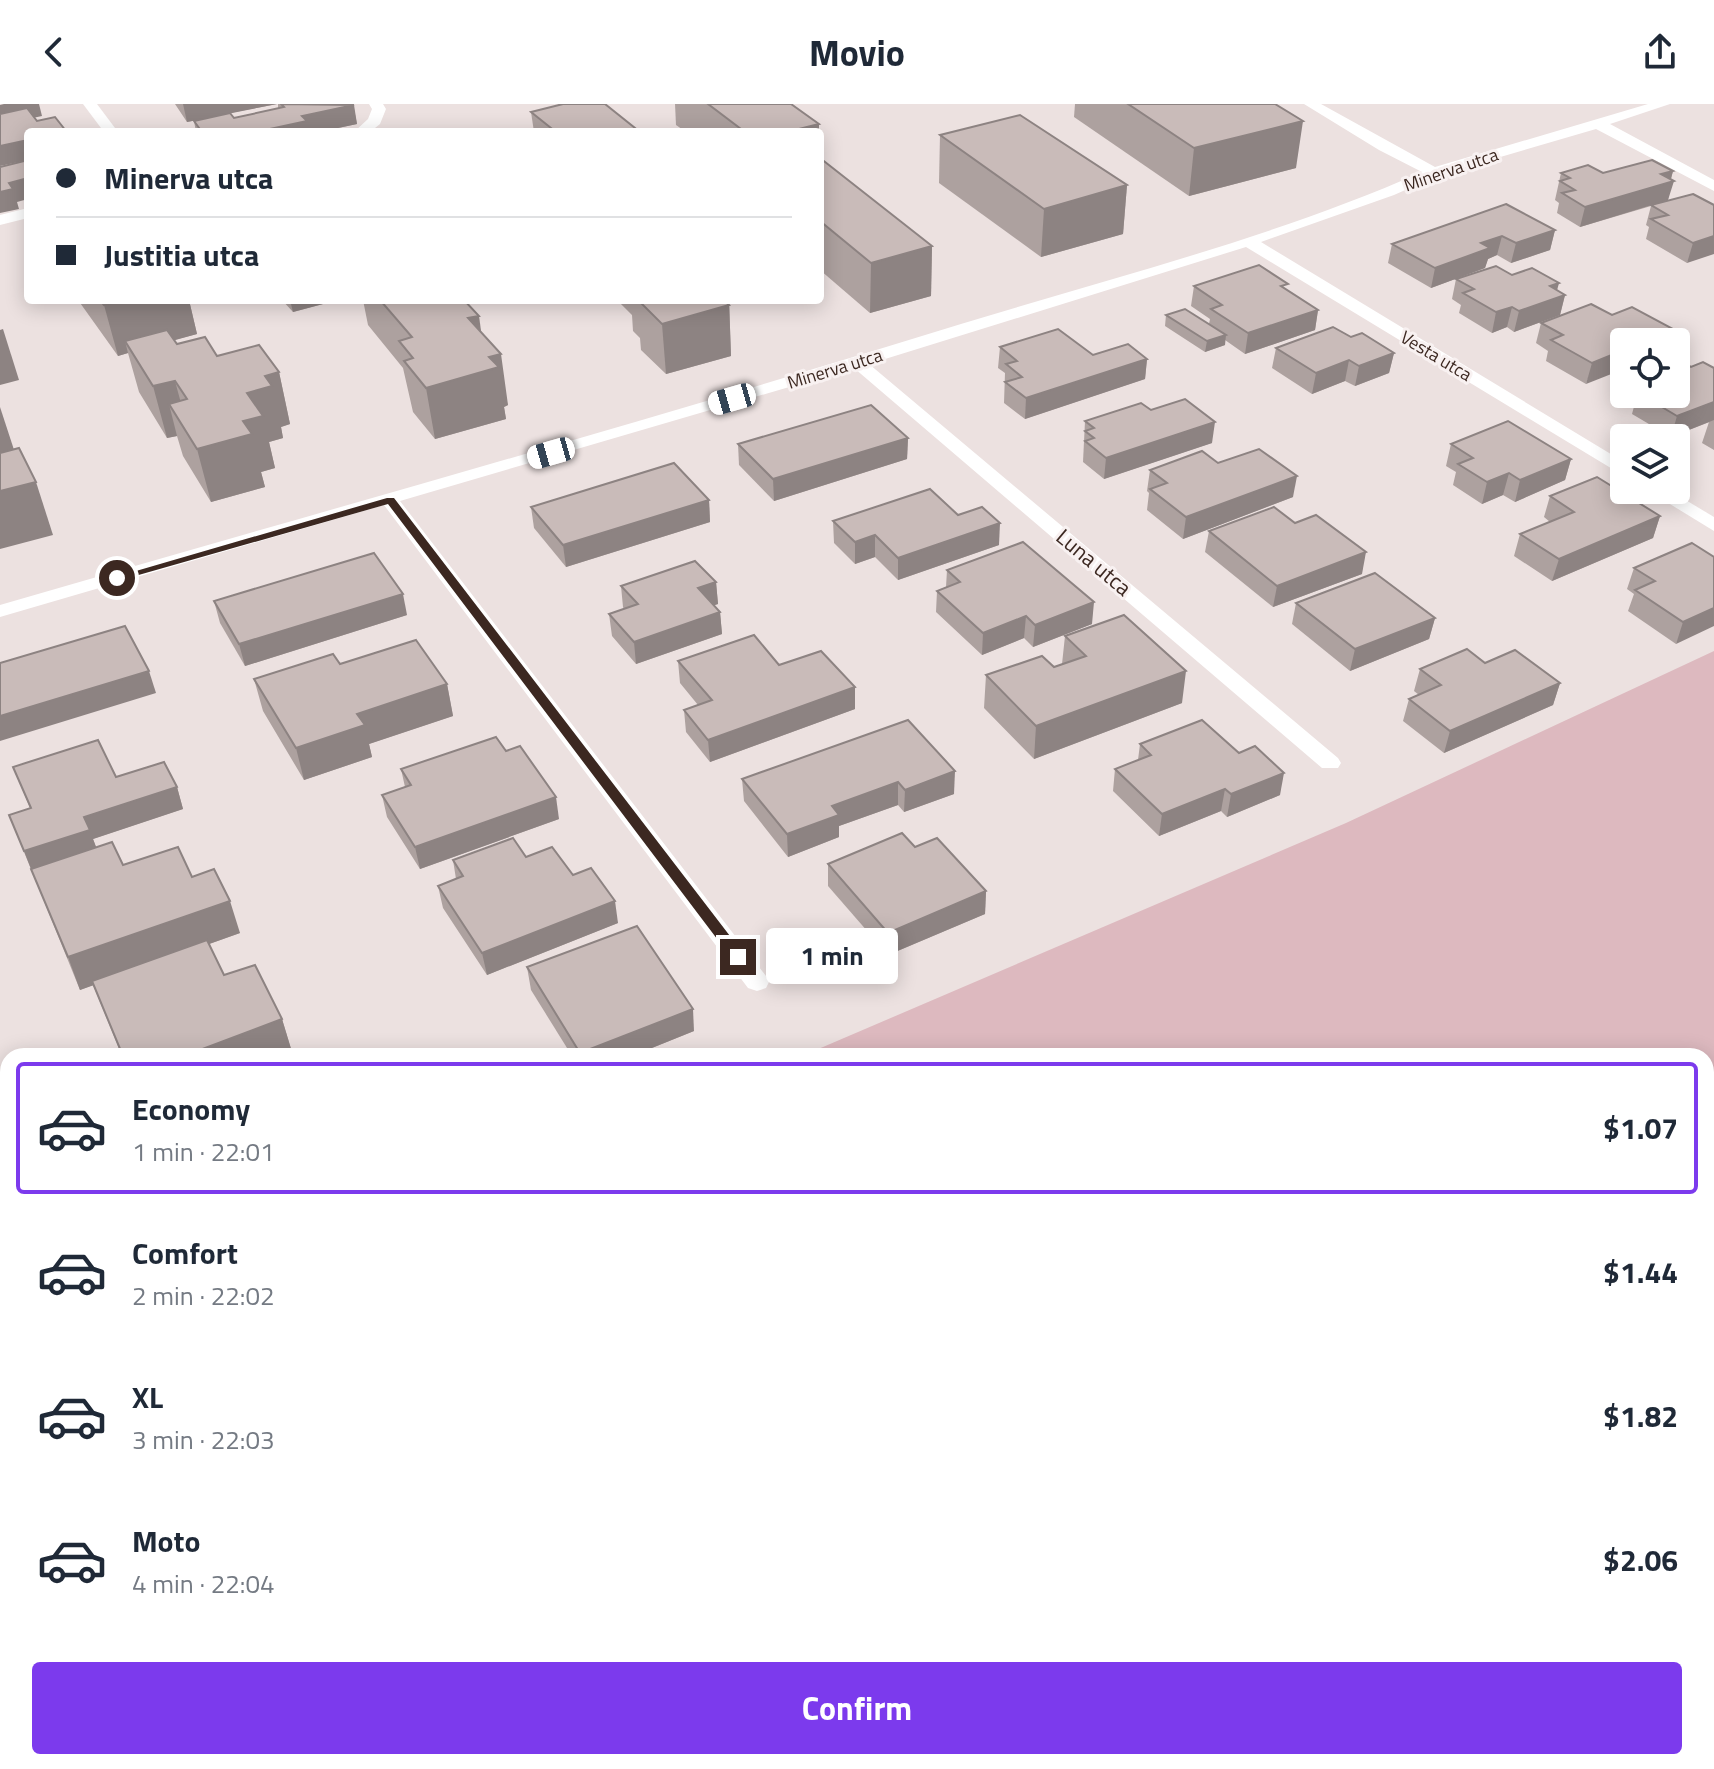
<!DOCTYPE html>
<meta charset="utf-8">
<style>
:root{--surface:#fff;--page:#f6f6f7;--text:#1f2937;--muted:#747a83;--line:#e0e1e3;--accent:#7c3aed}
body{margin:0;font-family:"Titillium Web",sans-serif;background:var(--page);color:var(--text);height:100vh;display:flex;flex-direction:column;font-size:30px;white-space:nowrap}
*{box-sizing:border-box;margin:0}
p{font-size:26px;color:var(--muted)}
.icon{flex:none;width:44px;height:44px;fill:none;stroke:currentColor;stroke-width:2;stroke-linecap:round;stroke-linejoin:round}
.map{position:relative;flex:1;overflow:hidden}
.sheet{position:absolute;left:0px;top:944px;width:1714px;height:722px;display:flex;flex-direction:column;background:var(--surface);border-radius:24px 24px 0 0;box-shadow:0 4px 20px #0003}
.sheet>*{flex:none}
.hud{position:absolute;left:24px;top:24px;width:800px;height:176px;border-radius:8px;box-shadow:0 4px 20px #0003;display:grid;align-content:center;height:176px;padding:0 32px;background:var(--surface)}
.tools{position:absolute;left:1610px;top:224px;display:grid;gap:16px}
.tools a{display:grid;place-items:center;width:80px;height:80px;border-radius:8px;background:var(--surface);box-shadow:0 4px 20px #0003;font-size:40px}
.end{position:absolute;width:36px;height:36px;margin:-18px;border:10px solid #3c2821;background:#fff;box-shadow:0 0 0 4px #fff}
.from{border-radius:50%}
.bubble{position:absolute;height:56px;border-radius:8px;background:var(--surface);box-shadow:0 4px 20px #0003;font-size:26px;font-weight:700;line-height:56px;text-align:center}
.car{position:absolute;width:24px;height:48px;margin:-24px -12px;border-radius:10px;box-shadow:0 0 6px 2px #0007;background:linear-gradient(#fff 24%,#345 0 40%,#fff 0 76%,#345 0 86%,#fff 0)}
.hud b{display:flex;align-items:center;gap:28px;height:76px;font-size:30px}
.hud b+b{border-top:2px solid var(--line)}
.hud i{width:20px;height:20px;background:var(--text)}
ul{padding:14px 0 0;list-style:none}
li{display:flex;align-items:center;gap:24px;height:132px;margin:0 16px 12px;padding:0 16px;border:4px solid transparent;border-radius:8px}
li div{flex:1}
li b{display:block;font-size:30px}
li em{font-style:normal;font-weight:700}
li.active{border-color:var(--accent)}
li>.icon{width:72px;height:72px;stroke-width:1.5}
.action{display:flex;gap:16px;margin-top:auto;padding:16px 32px}
.action a{flex:1;height:92px;border-radius:8px;background:var(--accent);color:#fff;font-size:32px;font-weight:700;line-height:92px;text-align:center}
header{display:flex;justify-content:space-between;align-items:center;height:104px;padding:0 32px;background:var(--surface);font-size:36px;font-weight:700}
.map>svg:first-child{display:block}
.green{fill:#ddb9bf}
.lines{fill:none;stroke-linecap:round;stroke-linejoin:round}
.street{fill:#fff;fill-rule:evenodd}
.wall{fill:#ada19f}
.shaded-wall{fill:#8d8382}
.building{fill:#c9bbb9;stroke:#8d8382;stroke-width:2}
.route{fill:#3c2821}
.labels{text-anchor:middle;stroke-width:6;stroke-linejoin:round;paint-order:stroke}
.far-street-label{font-size:18px;fill:#3c2821;stroke:#f8f1f1}
.street-label{font-size:22px;fill:#3c2821;stroke:#f8f1f1}
</style>
<header><svg class="icon" aria-label="back" viewBox="0 0 24 24"><path d="M15 5l-7 7 7 7"/></svg>Movio<svg class="icon" aria-label="share" viewBox="0 0 24 24"><path d="M12 15V3M7 8l5-5 5 5M5 13v7h14v-7"/></svg></header>
<div class="map">
<svg width="1714" height="1665" viewBox="0 0 1714 1665">
<rect width="100%" height="100%" fill="#ece1e0"/>
<path class="green" d="M1714,547V1665H0V1295L8,1292V1658H1706V952H802L1346,719Z"/>
<g class="lines">
<g class="street">
<path d="M83,0H97L118,28H104Z"/>
<path d="M369,0H383L386,5L380,20L370,28H354L368,15L372,5Z"/>
<path d="M1304,0H1321L1435,63L1648,0H1670L1610,20L1714,76V87L1596,25L1439,71L1394,91L1261,138L1624,358V372L1246,143L869,260L1338,654L1341,659L1338,664H1322L854,264L400,397L766,872L769,878L766,884L757,887L748,884L384,401L0,513V501C320,408 642,319 961,220C1115,173 1275,133 1422,68L1379,46Z"/>
<path d="M28,104V114L0,121V111Z"/>
<path d="M1647,386H1669L1714,413V427Z"/>
<path d="M0,1017L8,1019V1059L0,1057Z"/>
</g>
</g>
<g class="wall">
<path d="M175,0H277L230,9L234,14L278,4V0H353L357,20L319,28H196L194,17L224,11L187,18Z"/>
<path d="M675,0H791L819,28H686L676,21Z"/>
<path d="M1075,0H1275L1296,64L1189,92L1074,13Z"/>
<path d="M531,8L640,28H534Z"/>
<path d="M940,31L1127,81L1123,130L1041,153L939,79Z"/>
<path d="M820,54L932,142L931,192L870,209L820,166Z"/>
<path d="M1673,67L1671,75L1668,96L1714,101L1687,159L1646,135L1649,123L1646,121L1651,102L1580,123L1557,109L1559,99L1555,96L1561,69H1603Z"/>
<path d="M1555,126L1550,146L1511,159L1497,151L1488,155L1485,164L1431,184L1388,159L1392,140Z"/>
<path d="M1512,171L1557,187L1565,191L1560,211L1514,228L1507,223L1492,229L1459,209L1461,201L1452,195L1456,175Z"/>
<path d="M1194,182L1287,186L1318,206L1315,226L1245,250L1225,236V241L1205,248L1165,222L1166,211L1209,220L1210,215L1191,202Z"/>
<path d="M78,196H189L197,230L174,236L177,240L279,268L290,320L281,323L283,334L269,338L275,364L261,368L265,383L211,398L183,352L177,332L167,334L139,288L128,249L118,252Z"/>
<path d="M282,196H338L293,208Z"/>
<path d="M363,196H464L481,228L508,301L504,303L506,315L435,335L413,308L403,264L368,221Z"/>
<path d="M617,196H729L731,252L666,270L641,246L640,234L633,227L632,211Z"/>
<path d="M1612,211L1586,280L1546,257L1548,247L1536,239L1541,219Z"/>
<path d="M1351,233L1394,249L1389,269L1355,282L1345,277L1312,290L1272,264L1276,244Z"/>
<path d="M1000,243L1147,255L1145,275L1025,315L1004,299L1005,269L998,264Z"/>
<path d="M1691,263L1714,264V346L1702,339L1709,318L1712,317L1671,333L1632,310L1636,295L1627,290H1676Z"/>
<path d="M1151,306L1212,339L1104,375L1083,358L1085,317Z"/>
<path d="M908,334L907,355L774,397L739,361L738,340Z"/>
<path d="M1451,340L1571,355L1565,376L1515,398L1503,391L1482,400L1453,381L1456,368L1446,362Z"/>
<path d="M1218,359L1293,393L1183,435L1147,406L1149,389L1147,387L1150,366Z"/>
<path d="M1550,392L1660,412L1653,434L1552,477L1514,452L1520,430L1550,418L1544,413Z"/>
<path d="M709,396L710,418L566,463L534,424L531,403Z"/>
<path d="M958,411L999,441L898,476L875,453L855,460L834,439L833,417Z"/>
<path d="M1209,427L1362,470L1273,503L1205,448Z"/>
<path d="M1714,453L1676,540L1628,507L1634,490L1627,485L1634,464Z"/>
<path d="M947,466L1092,520L1033,543L1024,534L982,551L936,508L937,487L946,483Z"/>
<path d="M716,478L718,500L714,501L720,508L722,530L636,560L612,532L609,510L624,505L623,503L621,482Z"/>
<path d="M214,497L407,511L245,562L220,519Z"/>
<path d="M1296,499L1435,514L1429,535L1350,567L1292,520Z"/>
<path d="M1065,532L1182,599L1034,655L984,604L986,571L1054,563L1062,560Z"/>
<path d="M678,557L779,561L855,605L710,658L686,628L684,606L698,601L680,579Z"/>
<path d="M1485,559L1560,579L1553,601L1444,649L1403,617L1409,595L1419,591L1414,587L1420,565Z"/>
<path d="M340,560L447,580L453,612L369,640L372,653L304,676L263,607L254,575Z"/>
<path d="M908,616L954,690L904,708L898,701L839,722V733L788,753L744,697L742,675Z"/>
<path d="M1140,640L1280,691L1227,713L1221,707L1159,732L1113,687L1115,665L1138,656Z"/>
<path d="M13,663L116,673L177,683L183,705L93,735L96,743L123,761L192,773L240,829L209,840L224,871L282,915L292,948L281,952H122L93,881L80,886L9,711L30,704Z"/>
<path d="M401,665L559,715L420,765L387,713L382,691L405,683Z"/>
<path d="M915,743L986,787L985,810L888,851L828,782V760Z"/>
<path d="M526,753L573,771L618,819L487,871L443,804L438,782L456,775L453,756Z"/>
<path d="M527,863L694,927L632,952H572L531,886Z"/>
</g>
<g class="shaded-wall">
<path d="M4,0H39L42,12L0,21V1Z"/>
<path d="M183,0H277L187,18Z"/>
<path d="M354,1L357,20L319,28H256L302,12Z"/>
<path d="M1303,17L1296,64L1189,92L1194,44Z"/>
<path d="M819,20V28H787Z"/>
<path d="M28,36V56L0,62V42Z"/>
<path d="M1673,67L1670,78L1674,77L1668,96L1580,123L1585,103L1661,70Z"/>
<path d="M28,74V95L17,98L19,105L0,109V88L9,79Z"/>
<path d="M1127,81L1123,130L1041,153L1044,105Z"/>
<path d="M1555,126L1550,146L1511,159L1516,139Z"/>
<path d="M1502,132L1497,151L1488,155L1485,164L1431,184L1435,164L1481,139Z"/>
<path d="M1714,132V150L1687,159L1693,139Z"/>
<path d="M932,142L931,192L870,209L871,159Z"/>
<path d="M1559,179L1555,194L1565,191L1560,211L1514,228L1519,207L1550,182Z"/>
<path d="M123,196H189L197,230L132,248L125,237L128,249L118,252L104,201Z"/>
<path d="M290,196H338L293,208Z"/>
<path d="M718,196H729L731,252L666,270L662,220Z"/>
<path d="M1512,203L1507,223L1492,229L1496,208Z"/>
<path d="M1318,206L1315,226L1245,250L1248,229Z"/>
<path d="M479,212L486,263L468,214Z"/>
<path d="M3,225L19,276L0,281V226Z"/>
<path d="M1675,226L1671,238H1645Z"/>
<path d="M1226,231L1225,241L1205,248L1207,237Z"/>
<path d="M1624,246V265L1586,280L1592,259Z"/>
<path d="M1394,249L1389,269L1355,282L1359,262Z"/>
<path d="M501,250L508,301L504,303L506,315L435,335L426,284L489,253Z"/>
<path d="M1147,255L1145,275L1025,315L1026,294Z"/>
<path d="M1349,256L1345,277L1312,290L1316,269Z"/>
<path d="M279,268L290,320L281,323L283,334L269,338L275,364L261,368L265,383L211,398L197,345L243,317L247,289L265,272Z"/>
<path d="M175,277L189,329L169,300L177,332L167,334L153,282Z"/>
<path d="M1714,298V316L1671,333L1677,312Z"/>
<path d="M0,303L17,355L0,360Z"/>
<path d="M1215,318L1212,339L1104,375L1106,354Z"/>
<path d="M908,334L907,355L774,397L773,375Z"/>
<path d="M1571,355L1565,376L1515,398L1520,376Z"/>
<path d="M1509,369L1503,391L1482,400L1487,378Z"/>
<path d="M1297,372L1293,393L1183,435L1186,413Z"/>
<path d="M36,378L53,431L0,445V387Z"/>
<path d="M709,396L710,418L566,463L563,441Z"/>
<path d="M1660,412L1653,434L1552,477L1559,455Z"/>
<path d="M1000,419L999,441L898,476V454Z"/>
<path d="M875,431V453L855,460V438Z"/>
<path d="M1366,448L1362,470L1273,503L1277,482Z"/>
<path d="M716,478L718,500L700,506L698,484Z"/>
<path d="M403,490L407,511L245,562L239,540Z"/>
<path d="M1094,498L1092,520L1033,543L1035,521Z"/>
<path d="M1714,504V522L1676,540L1683,518Z"/>
<path d="M720,508L722,530L636,560L634,538Z"/>
<path d="M1026,512L1024,534L982,551L983,529Z"/>
<path d="M1435,514L1429,535L1350,567L1355,545Z"/>
<path d="M149,567L156,589L0,637V612Z"/>
<path d="M1186,567L1182,599L1034,655L1036,622Z"/>
<path d="M1560,579L1553,601L1444,649L1450,627Z"/>
<path d="M447,580L453,612L369,640L372,653L304,676L296,644L357,610Z"/>
<path d="M855,583V605L710,658L708,636Z"/>
<path d="M955,667L954,690L904,708L905,686Z"/>
<path d="M1284,669L1280,691L1227,713L1231,690Z"/>
<path d="M898,678V701L839,722V733L788,753L787,730L832,702Z"/>
<path d="M177,683L183,705L93,735L98,748L33,770L24,747L84,713Z"/>
<path d="M1225,685L1221,707L1159,732L1162,710Z"/>
<path d="M556,693L559,715L420,765L415,743Z"/>
<path d="M986,787L985,810L888,851V829Z"/>
<path d="M230,797L240,829L80,886L68,853Z"/>
<path d="M615,797L618,819L487,871L482,849Z"/>
<path d="M693,905L694,927L632,952H581L580,949Z"/>
<path d="M282,915L292,948L281,952H184Z"/>
</g>
<g class="building">
<path d="M281,0L354,1L302,12L307,17L256,28H202L194,17L230,9L234,14L284,3Z"/>
<path d="M563,0H605L640,28H556L531,8Z"/>
<path d="M708,0H791L819,20L787,28H745Z"/>
<path d="M1128,0H1275L1303,17L1194,44Z"/>
<path d="M27,4L37,17L55,13L66,27L28,28V36L0,42V10Z"/>
<path d="M1020,11L1127,81L1044,105L940,31Z"/>
<path d="M820,54L932,142L871,159L820,117Z"/>
<path d="M28,56V74L9,79L13,85L0,88V63Z"/>
<path d="M1652,56L1673,67L1661,70L1674,77L1585,103L1562,89L1575,86L1560,77L1570,74L1561,69L1588,61L1603,69Z"/>
<path d="M1693,90L1714,101V132L1693,139L1651,115L1668,111L1651,101Z"/>
<path d="M1506,100L1555,126L1516,139L1502,132L1481,139L1490,144L1435,164L1392,140Z"/>
<path d="M1259,161L1288,180L1281,182L1318,206L1248,229L1211,205L1222,201L1194,182Z"/>
<path d="M1496,162L1512,171L1532,164L1559,179L1550,182L1565,191L1519,207L1512,203L1496,208L1463,189L1474,185L1456,175Z"/>
<path d="M100,196H123L104,201Z"/>
<path d="M380,196H464L479,212L468,214L501,250L489,253L499,263L426,284L404,257L413,254L399,237L412,233Z"/>
<path d="M638,196H723L729,201L662,220Z"/>
<path d="M1591,200L1612,211L1632,203L1675,226L1645,238H1624V246L1592,259L1551,236L1563,231L1541,219Z"/>
<path d="M1185,205L1226,231L1207,237L1166,211Z"/>
<path d="M1333,223L1351,233L1362,229L1394,249L1359,262L1349,256L1316,269L1276,244Z"/>
<path d="M1058,225L1093,251L1128,240L1147,255L1026,294L1005,278L1022,273L1006,260L1017,257L1000,243Z"/>
<path d="M167,226L177,240L205,233L217,252L259,241L279,268L265,272L272,282L247,289L263,312L243,317L252,330L197,345L169,300L187,295L175,277L153,282L125,237Z"/>
<path d="M1676,255L1691,263L1703,258L1714,264V298L1677,312L1640,290H1676Z"/>
<path d="M1185,295L1215,318L1106,354L1085,337L1094,334L1085,327L1094,324L1085,317L1141,299L1151,306Z"/>
<path d="M871,301L908,334L773,375L738,340Z"/>
<path d="M1508,317L1571,355L1520,376L1509,369L1487,378L1458,360L1473,354L1451,340Z"/>
<path d="M19,344L36,378L0,387V349Z"/>
<path d="M1259,345L1297,372L1186,413L1150,385L1167,379L1150,366L1202,347L1218,359Z"/>
<path d="M674,359L709,396L563,441L531,403Z"/>
<path d="M1597,373L1660,412L1559,455L1520,430L1574,408L1550,392Z"/>
<path d="M930,385L958,411L982,403L1000,419L898,454L875,431L855,438L833,417Z"/>
<path d="M1274,403L1295,419L1316,411L1366,448L1277,482L1209,427Z"/>
<path d="M1023,438L1094,498L1035,521L1026,512L983,529L937,487L960,478L947,466Z"/>
<path d="M1692,439L1714,453V504L1683,518L1635,486L1655,477L1634,464Z"/>
<path d="M374,449L403,490L239,540L214,497Z"/>
<path d="M695,457L716,478L698,484L720,508L634,538L609,510L638,500L621,482Z"/>
<path d="M1375,469L1435,514L1355,545L1296,499Z"/>
<path d="M1124,511L1186,567L1036,622L986,571L1042,552L1054,563L1086,552L1065,532Z"/>
<path d="M125,522L149,567L0,612V559Z"/>
<path d="M754,531L779,561L821,547L855,583L708,636L684,606L712,596L678,557Z"/>
<path d="M416,536L447,580L357,610L365,621L296,644L254,575L333,550L340,560Z"/>
<path d="M1467,545L1485,559L1515,546L1560,579L1450,627L1409,595L1441,581L1420,565Z"/>
<path d="M908,616L955,667L905,686L898,678L832,702L839,711L787,730L742,675Z"/>
<path d="M1202,616L1239,649L1255,642L1284,669L1231,690L1225,685L1162,710L1115,665L1151,651L1140,640Z"/>
<path d="M496,633L506,647L520,642L556,693L415,743L382,691L411,681L401,665Z"/>
<path d="M98,636L116,673L164,658L177,683L84,713L90,726L24,747L9,711L31,704L13,663Z"/>
<path d="M902,729L915,743L937,734L986,787L888,829L828,760Z"/>
<path d="M513,734L526,753L552,743L573,771L591,764L615,797L482,849L438,782L463,772L453,756Z"/>
<path d="M112,738L123,761L178,743L192,773L214,765L230,797L68,853L31,765Z"/>
<path d="M637,822L693,905L580,949L527,863Z"/>
<path d="M207,836L224,871L255,861L282,915L184,952H123L92,877Z"/>
</g>
<path class="route" d="M387,394H394L743,849V856H733L388,400L121,476L112,474Z"/>
<g class="labels">
<g class="far-street-label">
<text transform="translate(1451 66) rotate(-19)" y="6">Minerva utca</text>
<text transform="translate(1436 252) rotate(31)" y="6">Vesta utca</text>
<text transform="translate(835 265) rotate(-17)" y="6">Minerva utca</text>
</g>
<g class="street-label">
<text transform="translate(1094 458) rotate(40)" y="8">Luna utca</text>
</g>
</g>
</svg>
<div class="tools">
<a><svg class="icon" aria-label="locate" viewBox="0 0 24 24"><circle cx="12" cy="12" r="6"/><path d="M12 2v4M12 18v4M2 12h4M18 12h4"/></svg></a>
<a><svg class="icon" aria-label="layers" viewBox="0 0 24 24"><path d="M12 4l9 5-9 5-9-5zM3 14l9 5 9-5"/></svg></a>
</div>
<i class="end from" style="left:117px;top:474px"></i>
<i class="end" style="left:738px;top:853px"></i>
<div class="bubble" style="left:766px;top:824px;width:132px">1 min</div>
<i class="car" style="left:732px;top:295px;rotate:254deg"></i>
<i class="car" style="left:551px;top:349px;rotate:254deg"></i>
<div class="hud">
<b><i class="from"></i>Minerva utca</b>
<b><i></i>Justitia utca</b>
</div>
<section class="sheet">
<ul>
<li class="active"><svg class="icon" aria-label="car" viewBox="0 0 24 24"><path d="M5 17H2v-5l4-1 3-4h7l3 4 3 1v5h-3M9 17h6M6 11h13"/><circle cx="7" cy="17" r="2"/><circle cx="17" cy="17" r="2"/></svg><div><b>Economy</b><p>1 min · 22:01</p></div><em>$1.07</em></li>
<li><svg class="icon" aria-label="car" viewBox="0 0 24 24"><path d="M5 17H2v-5l4-1 3-4h7l3 4 3 1v5h-3M9 17h6M6 11h13"/><circle cx="7" cy="17" r="2"/><circle cx="17" cy="17" r="2"/></svg><div><b>Comfort</b><p>2 min · 22:02</p></div><em>$1.44</em></li>
<li><svg class="icon" aria-label="car" viewBox="0 0 24 24"><path d="M5 17H2v-5l4-1 3-4h7l3 4 3 1v5h-3M9 17h6M6 11h13"/><circle cx="7" cy="17" r="2"/><circle cx="17" cy="17" r="2"/></svg><div><b>XL</b><p>3 min · 22:03</p></div><em>$1.82</em></li>
<li><svg class="icon" aria-label="car" viewBox="0 0 24 24"><path d="M5 17H2v-5l4-1 3-4h7l3 4 3 1v5h-3M9 17h6M6 11h13"/><circle cx="7" cy="17" r="2"/><circle cx="17" cy="17" r="2"/></svg><div><b>Moto</b><p>4 min · 22:04</p></div><em>$2.06</em></li>
</ul>
<div class="action"><a>Confirm</a></div>
</section>
</div>
